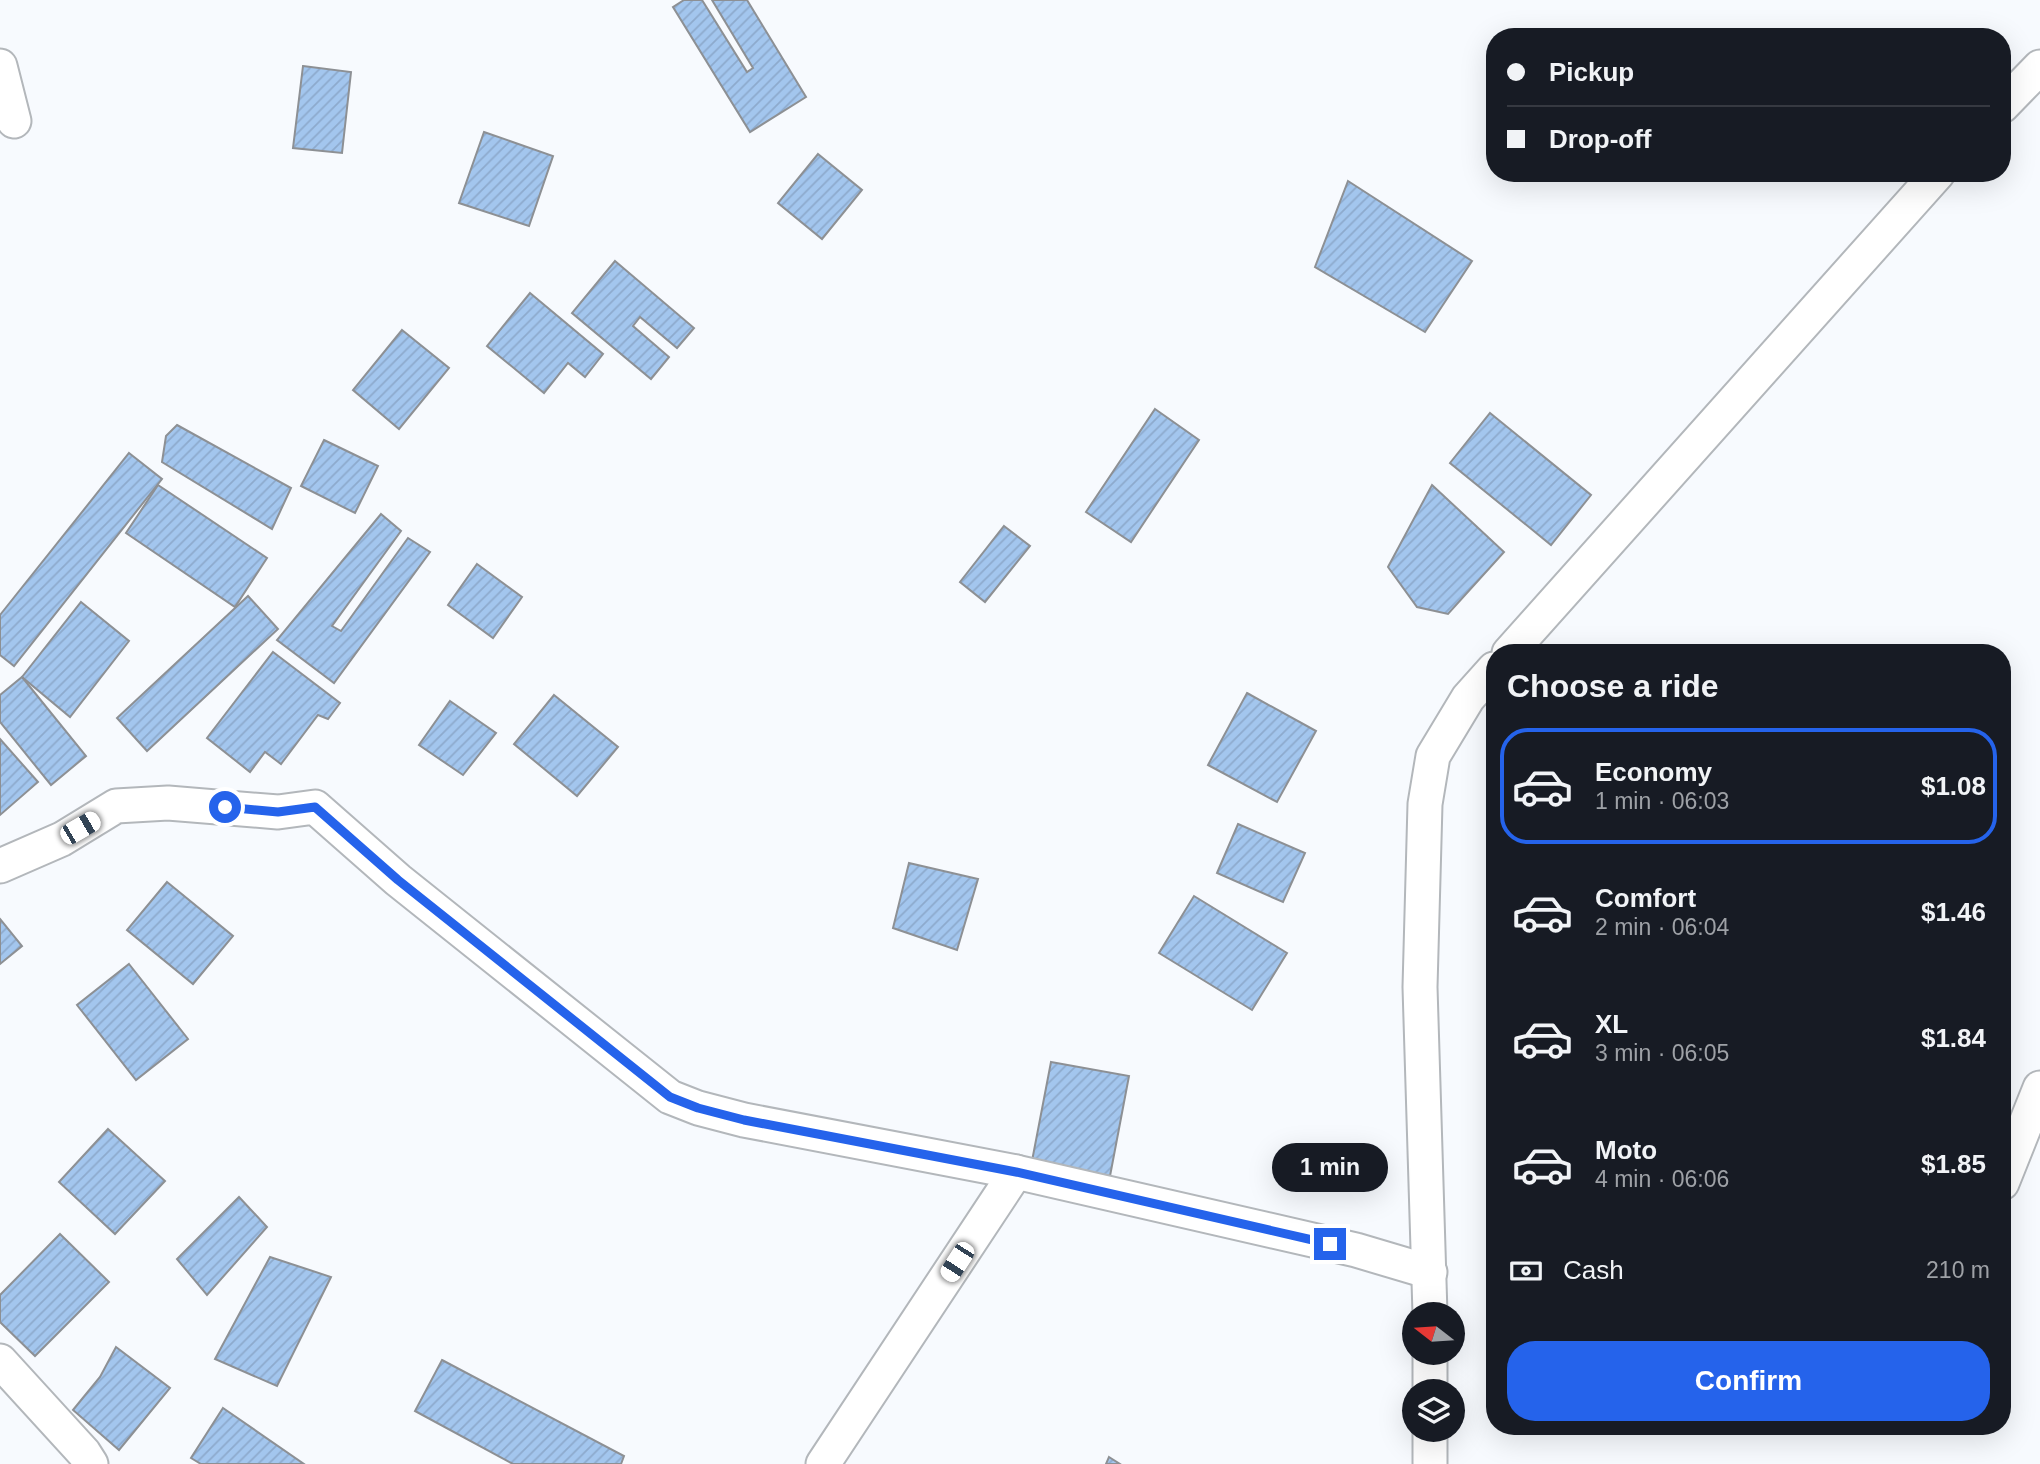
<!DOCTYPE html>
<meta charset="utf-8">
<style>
:root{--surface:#171b24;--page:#242831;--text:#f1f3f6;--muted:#9ea1a6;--line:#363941;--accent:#2563eb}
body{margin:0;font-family:Arial,sans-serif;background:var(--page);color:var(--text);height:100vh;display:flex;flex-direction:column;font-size:26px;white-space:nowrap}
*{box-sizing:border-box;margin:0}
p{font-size:23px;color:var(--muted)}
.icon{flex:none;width:38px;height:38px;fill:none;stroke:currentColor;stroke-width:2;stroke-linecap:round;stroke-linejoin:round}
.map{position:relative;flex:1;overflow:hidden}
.side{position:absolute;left:1486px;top:644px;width:525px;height:791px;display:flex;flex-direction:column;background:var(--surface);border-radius:28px;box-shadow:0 7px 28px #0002}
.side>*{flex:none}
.banner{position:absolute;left:1486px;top:28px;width:525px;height:154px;border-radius:28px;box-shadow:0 7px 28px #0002;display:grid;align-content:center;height:154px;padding:0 21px;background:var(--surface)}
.needle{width:46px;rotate:287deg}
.buttons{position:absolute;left:1402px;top:1302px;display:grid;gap:14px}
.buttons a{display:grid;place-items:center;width:63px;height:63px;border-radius:50%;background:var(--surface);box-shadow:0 7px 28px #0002;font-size:35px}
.end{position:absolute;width:32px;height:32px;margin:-16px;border:9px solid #2563eb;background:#fff;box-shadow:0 0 0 4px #fff}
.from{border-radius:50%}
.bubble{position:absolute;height:49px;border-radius:24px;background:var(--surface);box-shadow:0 7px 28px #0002;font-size:23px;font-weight:600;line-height:49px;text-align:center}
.car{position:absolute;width:21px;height:42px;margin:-21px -10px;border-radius:9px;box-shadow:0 0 5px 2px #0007;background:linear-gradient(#fff 24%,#345 0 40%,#fff 0 76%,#345 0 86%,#fff 0)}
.banner b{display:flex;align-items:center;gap:24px;height:66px;font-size:26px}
.banner b+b{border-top:2px solid var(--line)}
.banner i{width:18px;height:18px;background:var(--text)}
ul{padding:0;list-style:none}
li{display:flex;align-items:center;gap:21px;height:116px;margin:0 14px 10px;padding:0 7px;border:4px solid transparent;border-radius:28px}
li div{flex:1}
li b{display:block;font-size:26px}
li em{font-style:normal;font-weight:600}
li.selected{border-color:var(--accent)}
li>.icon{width:63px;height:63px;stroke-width:1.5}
h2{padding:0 21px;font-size:32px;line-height:84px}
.pay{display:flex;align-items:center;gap:18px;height:77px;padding:0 21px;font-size:26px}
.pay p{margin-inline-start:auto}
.cta{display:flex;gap:14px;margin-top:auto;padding:14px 21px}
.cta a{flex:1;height:80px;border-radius:28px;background:var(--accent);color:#fff;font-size:28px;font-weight:600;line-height:80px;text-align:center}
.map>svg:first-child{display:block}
.building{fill:url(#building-hatch);stroke:#8d9094;stroke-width:2}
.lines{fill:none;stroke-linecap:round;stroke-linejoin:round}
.minor-casing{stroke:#b3b7bb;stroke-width:37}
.minor{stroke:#fff;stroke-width:33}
.route{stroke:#2563eb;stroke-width:9}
</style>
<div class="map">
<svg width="2040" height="1464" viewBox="0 0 2040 1464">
<defs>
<pattern id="building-hatch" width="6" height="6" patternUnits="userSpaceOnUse" patternTransform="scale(1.75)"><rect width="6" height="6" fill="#a3c6ee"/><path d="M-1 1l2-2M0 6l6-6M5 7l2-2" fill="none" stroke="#8daacd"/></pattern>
</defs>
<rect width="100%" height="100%" fill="#f7fafe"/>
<g class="building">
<path d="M684,0H702L747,72L753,68L712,0H747L806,97L750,132L673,7Z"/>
<path d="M303,66L351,72L342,153L293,148Z"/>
<path d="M484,132L553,156L529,226L459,203Z"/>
<path d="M818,154L862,190L822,239L778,203Z"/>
<path d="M1348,181L1472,261L1425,332L1315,267Z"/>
<path d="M615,261L694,328L677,348L640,317L633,326L669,357L651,379L572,313Z"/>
<path d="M530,293L603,354L585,377L568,363L544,393L487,346Z"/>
<path d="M402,330L449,368L399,429L353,390Z"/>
<path d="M1155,409L1199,440L1131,542L1086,512Z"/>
<path d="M1490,413L1591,495L1551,545L1450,463Z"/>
<path d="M177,425L291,488L272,529L162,462L166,436Z"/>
<path d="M324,440L378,466L355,513L301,486Z"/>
<path d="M129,453L162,479L14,666L0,655V615Z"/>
<path d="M158,485L267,558L235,607L126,533Z"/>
<path d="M1432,485L1504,552L1448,614L1417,607L1388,567Z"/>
<path d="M381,514L401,531L332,626L341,631L408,538L430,552L334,683L277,640Z"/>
<path d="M1004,526L1030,546L985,602L960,582Z"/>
<path d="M477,564L522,597L493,638L448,605Z"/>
<path d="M248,596L278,629L147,751L117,718Z"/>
<path d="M81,602L129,641L70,717L22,677Z"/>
<path d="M273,652L340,703L328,719L318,715L281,764L265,752L250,772L207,738Z"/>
<path d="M22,677L86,756L51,785L0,722V695Z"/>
<path d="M1247,693L1316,731L1277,802L1208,765Z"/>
<path d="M554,695L618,747L577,796L514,744Z"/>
<path d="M450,701L496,733L463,775L419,745Z"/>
<path d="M0,739L38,782L0,815Z"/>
<path d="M1238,824L1305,853L1283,902L1217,873Z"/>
<path d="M909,863L978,879L957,950L893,928Z"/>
<path d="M167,882L233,936L193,984L127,930Z"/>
<path d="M1194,896L1287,953L1252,1010L1159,953Z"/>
<path d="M0,919L22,946L0,964Z"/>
<path d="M129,964L188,1039L136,1080L77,1005Z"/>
<path d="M1051,1062L1129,1076L1110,1176L1032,1161Z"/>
<path d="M108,1129L165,1181L115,1234L59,1182Z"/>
<path d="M239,1197L267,1227L207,1295L177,1259Z"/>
<path d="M60,1234L109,1282L35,1356L0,1322V1295Z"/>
<path d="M270,1257L331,1277L277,1386L215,1359Z"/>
<path d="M116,1347L170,1388L119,1450L73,1410L100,1377Z"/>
<path d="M442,1360L624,1456L621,1464H513L415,1411Z"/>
<path d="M223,1408L304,1464H201L191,1458Z"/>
<path d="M1109,1457L1120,1464H1106Z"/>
</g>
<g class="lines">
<defs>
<g id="minor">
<path d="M0,66L14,121"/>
<path d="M2002,106L2040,67"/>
<path d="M1509,653L1938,173"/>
<path d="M0,866L62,839L116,806L168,803L278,812L315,807L398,880L670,1097L698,1108L744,1120L1016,1172L1356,1250L1430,1272"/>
<path d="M2002,1183L2040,1088"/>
<path d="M1430,1314L1420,987L1425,804L1433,756L1468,698L1494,669"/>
<path d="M1430,1353V1391"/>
<path d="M0,1361L84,1453L91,1464"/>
<path d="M1430,1430V1464"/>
<path d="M823,1464L1016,1172"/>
</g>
</defs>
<use href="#minor" class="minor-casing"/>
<use href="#minor" class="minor"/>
</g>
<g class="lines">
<path class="route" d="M225,807L278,812L315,807L398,880L670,1097L698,1108L744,1120L1016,1172L1330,1244"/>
</g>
</svg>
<div class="buttons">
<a><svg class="needle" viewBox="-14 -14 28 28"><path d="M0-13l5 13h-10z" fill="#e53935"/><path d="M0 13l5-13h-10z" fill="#9ea1a6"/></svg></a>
<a><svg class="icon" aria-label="layers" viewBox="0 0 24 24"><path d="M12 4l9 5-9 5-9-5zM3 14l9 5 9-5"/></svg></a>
</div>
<i class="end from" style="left:225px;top:807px"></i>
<i class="end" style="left:1330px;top:1244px"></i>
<div class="bubble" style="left:1272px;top:1143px;width:116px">1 min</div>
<i class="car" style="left:80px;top:828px;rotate:60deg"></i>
<i class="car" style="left:957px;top:1262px;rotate:213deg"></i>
<div class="banner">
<b><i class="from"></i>Pickup</b>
<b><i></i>Drop-off</b>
</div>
<section class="side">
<h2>Choose a ride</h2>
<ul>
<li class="selected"><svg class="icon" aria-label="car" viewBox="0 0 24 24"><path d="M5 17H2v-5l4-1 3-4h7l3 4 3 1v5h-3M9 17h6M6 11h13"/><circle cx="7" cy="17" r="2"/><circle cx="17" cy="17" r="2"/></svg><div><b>Economy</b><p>1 min · 06:03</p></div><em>$1.08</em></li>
<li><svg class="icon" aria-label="car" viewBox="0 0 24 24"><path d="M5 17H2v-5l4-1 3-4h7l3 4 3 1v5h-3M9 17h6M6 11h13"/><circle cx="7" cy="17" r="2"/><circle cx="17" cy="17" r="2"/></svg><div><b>Comfort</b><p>2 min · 06:04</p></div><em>$1.46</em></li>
<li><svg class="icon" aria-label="car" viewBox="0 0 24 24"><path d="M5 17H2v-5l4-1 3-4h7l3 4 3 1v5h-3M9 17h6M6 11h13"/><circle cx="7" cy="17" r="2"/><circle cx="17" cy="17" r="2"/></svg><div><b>XL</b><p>3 min · 06:05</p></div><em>$1.84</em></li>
<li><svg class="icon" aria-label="car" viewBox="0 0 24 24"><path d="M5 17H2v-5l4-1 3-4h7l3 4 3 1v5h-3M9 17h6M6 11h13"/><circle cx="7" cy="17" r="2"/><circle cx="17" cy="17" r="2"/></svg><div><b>Moto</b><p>4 min · 06:06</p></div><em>$1.85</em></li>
</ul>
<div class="pay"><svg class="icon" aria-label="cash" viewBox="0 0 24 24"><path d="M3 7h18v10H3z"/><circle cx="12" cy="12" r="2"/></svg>Cash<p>210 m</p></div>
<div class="cta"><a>Confirm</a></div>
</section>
</div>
